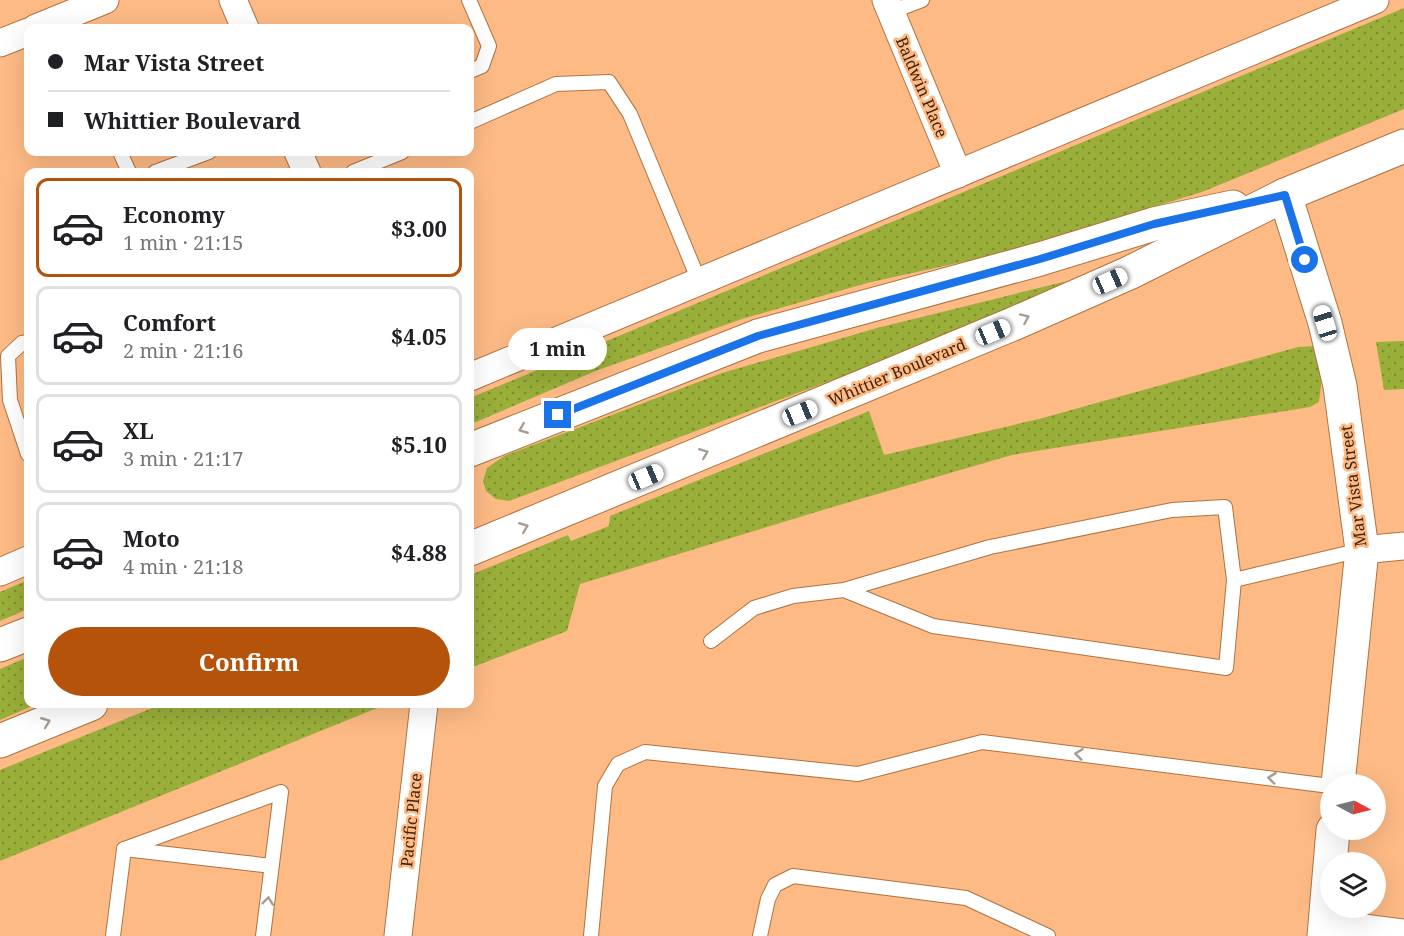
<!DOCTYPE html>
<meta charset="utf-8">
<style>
:root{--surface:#fff;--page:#f6f6f6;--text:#202124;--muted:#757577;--line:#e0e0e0;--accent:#b45309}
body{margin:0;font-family:"Noto Serif",serif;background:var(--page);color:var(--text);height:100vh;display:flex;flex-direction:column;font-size:22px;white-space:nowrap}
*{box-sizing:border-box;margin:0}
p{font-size:20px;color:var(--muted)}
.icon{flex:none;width:33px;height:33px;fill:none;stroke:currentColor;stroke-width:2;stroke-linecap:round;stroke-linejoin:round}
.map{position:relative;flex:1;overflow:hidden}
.sheet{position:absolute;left:24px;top:168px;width:450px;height:540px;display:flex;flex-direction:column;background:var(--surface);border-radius:12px;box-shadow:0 6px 24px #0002}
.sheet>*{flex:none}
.top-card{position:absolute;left:24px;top:24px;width:450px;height:132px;border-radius:12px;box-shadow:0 6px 24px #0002;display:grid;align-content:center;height:132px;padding:0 24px;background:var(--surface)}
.needle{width:39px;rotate:97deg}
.tools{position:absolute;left:1320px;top:774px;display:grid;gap:12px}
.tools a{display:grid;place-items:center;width:66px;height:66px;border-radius:50%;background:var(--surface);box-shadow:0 6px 24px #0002;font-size:30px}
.end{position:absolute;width:27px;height:27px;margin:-14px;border:8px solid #1a73e8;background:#fff;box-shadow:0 0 0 3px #fff}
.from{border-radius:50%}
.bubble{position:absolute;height:42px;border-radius:21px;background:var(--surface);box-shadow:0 6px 24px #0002;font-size:20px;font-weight:700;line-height:42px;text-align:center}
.car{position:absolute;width:18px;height:36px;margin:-18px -9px;border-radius:8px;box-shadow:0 0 4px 2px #0007;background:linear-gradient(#fff 24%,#345 0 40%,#fff 0 76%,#345 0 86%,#fff 0)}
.top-card b{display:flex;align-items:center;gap:21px;height:57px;font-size:22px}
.top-card b+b{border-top:2px solid var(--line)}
.top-card i{width:15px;height:15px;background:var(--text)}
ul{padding:10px 0 0;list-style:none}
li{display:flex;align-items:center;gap:18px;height:99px;margin:0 12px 9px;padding:0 12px;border:3px solid var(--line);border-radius:12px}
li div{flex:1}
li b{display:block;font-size:22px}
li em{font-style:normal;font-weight:700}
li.current{border-color:var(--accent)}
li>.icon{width:54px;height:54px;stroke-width:1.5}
.primary-button{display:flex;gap:12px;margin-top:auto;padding:12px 24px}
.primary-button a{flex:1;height:69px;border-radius:36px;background:var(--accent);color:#fff;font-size:24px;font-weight:700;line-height:69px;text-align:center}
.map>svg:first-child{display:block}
.grass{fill:url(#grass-dots)}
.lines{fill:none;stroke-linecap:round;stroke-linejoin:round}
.service-casing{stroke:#b0733f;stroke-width:16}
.minor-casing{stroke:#b0733f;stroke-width:29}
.secondary-casing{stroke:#b0733f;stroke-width:35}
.primary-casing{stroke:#b0733f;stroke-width:35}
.service{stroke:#fff;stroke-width:14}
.minor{stroke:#fff;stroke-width:27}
.secondary{stroke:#fff;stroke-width:33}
.primary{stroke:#fff;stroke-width:33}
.oneway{stroke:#a99d93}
.route{stroke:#1a73e8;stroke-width:8}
.labels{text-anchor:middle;stroke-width:5;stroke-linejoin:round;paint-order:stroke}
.street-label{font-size:16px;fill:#3f250f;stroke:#fdba85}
</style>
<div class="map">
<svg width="1404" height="936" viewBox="0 0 1404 936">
<defs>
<pattern id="grass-dots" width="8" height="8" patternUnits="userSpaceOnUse" patternTransform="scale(1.5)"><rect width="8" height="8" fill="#99af3a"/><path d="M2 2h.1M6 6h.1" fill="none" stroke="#7e8e2f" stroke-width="1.8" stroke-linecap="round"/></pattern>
</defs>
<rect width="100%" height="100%" fill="#fdba85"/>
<g class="grass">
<path d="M1404,8V109L1202,192L994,255L867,283L742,319L598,370L476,422H470V398Z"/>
<path d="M1063,282L1066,283L1064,286L851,373L509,501L496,499L486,491L483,481L487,468L504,456L722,373L877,328Z"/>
<path d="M1404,341V389L1384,390L1376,342Z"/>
<path d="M1315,346L1322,378L1319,402L1310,407L1012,455L826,509L580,584L567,631L470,668V575L568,535L571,541L609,526L610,516L869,411L884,455L1039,419L1298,347Z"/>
<path d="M28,580V609L0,621V592Z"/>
<path d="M28,657V704H37L0,720V669Z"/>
<path d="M162,704H387L0,861V770Z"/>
</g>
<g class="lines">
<defs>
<g id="service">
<path d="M469,0L489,46L482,66L470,71"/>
<path d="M891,12L922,0"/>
<path d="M470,122L556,84L609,82L630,114L699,281"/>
<path d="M120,152L129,172"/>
<path d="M155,172L209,152"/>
<path d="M353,172L402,152"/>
<path d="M28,342L22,343L8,356L10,400L28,454"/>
<path d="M1234,580L1361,550"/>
<path d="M711,641L754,608L793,596L844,590L933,626L1226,668L1234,580L1225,507L1172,510L990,547L844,590"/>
<path d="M113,936L124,849"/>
<path d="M263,936L281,792L124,849L272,866"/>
<path d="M591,936L605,786L618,764L645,752L858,774L982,742L1330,786"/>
<path d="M760,936L768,899L775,885L793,876L966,898L1048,936"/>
</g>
<g id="minor">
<path d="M233,0L245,28"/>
<path d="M886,0L958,174"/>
<path d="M36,28L105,0"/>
<path d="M0,43L28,32"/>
<path d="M298,152L307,172"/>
<path d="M470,377L1375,0"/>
<path d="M1362,550L1404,546"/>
<path d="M0,572L28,560"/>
<path d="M1324,923L1404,933"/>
<path d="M398,936L424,704"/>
</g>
<g id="secondary">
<path d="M1285,195L1325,323L1340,386L1362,550L1338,784"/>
<path d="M1324,936L1333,830"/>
</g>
<g id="primary">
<path d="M470,450L758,336L1040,259L1154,224L1233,207"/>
<path d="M470,549L1013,324L1129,273L1285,195L1404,146"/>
<path d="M0,645L28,634"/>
<path d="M0,741L91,704"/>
</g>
</defs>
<use href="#service" class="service-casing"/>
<use href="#minor" class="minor-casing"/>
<use href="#secondary" class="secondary-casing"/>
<use href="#primary" class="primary-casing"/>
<use href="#service" class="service"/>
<use href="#minor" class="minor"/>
<use href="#secondary" class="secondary"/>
<use href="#primary" class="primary"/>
</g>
<defs><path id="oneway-chevron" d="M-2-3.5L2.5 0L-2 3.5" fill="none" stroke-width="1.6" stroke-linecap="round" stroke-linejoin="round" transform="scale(1.5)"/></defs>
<g class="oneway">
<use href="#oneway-chevron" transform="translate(1025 318) rotate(-24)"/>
<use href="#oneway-chevron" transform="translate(523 429) rotate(158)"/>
<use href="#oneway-chevron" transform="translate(704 453) rotate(-22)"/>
<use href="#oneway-chevron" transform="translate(524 527) rotate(-22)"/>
<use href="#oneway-chevron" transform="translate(46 722) rotate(-22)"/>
<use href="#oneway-chevron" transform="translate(1079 754) rotate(-173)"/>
<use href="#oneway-chevron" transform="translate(1272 778) rotate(-173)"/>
<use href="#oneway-chevron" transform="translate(268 901) rotate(-83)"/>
</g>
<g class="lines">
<path class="route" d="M558,415L758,336L1040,259L1154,224L1285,195L1305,260"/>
</g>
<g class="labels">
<g class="street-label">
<text transform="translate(922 87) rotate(67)" y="6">Baldwin Place</text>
<text transform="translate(897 372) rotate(-23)" y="6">Whittier Boulevard</text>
<text transform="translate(1353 486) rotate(-97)" y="6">Mar Vista Street</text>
<text transform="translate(411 820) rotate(-84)" y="6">Pacific Place</text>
</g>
</g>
</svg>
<div class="tools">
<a><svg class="needle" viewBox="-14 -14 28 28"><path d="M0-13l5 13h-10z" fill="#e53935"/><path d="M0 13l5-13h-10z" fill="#757577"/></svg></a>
<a><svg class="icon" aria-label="layers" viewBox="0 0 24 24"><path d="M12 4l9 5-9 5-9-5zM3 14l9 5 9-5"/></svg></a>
</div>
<i class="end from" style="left:1305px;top:260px"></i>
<i class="end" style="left:558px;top:415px"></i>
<div class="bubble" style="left:508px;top:328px;width:99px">1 min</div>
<i class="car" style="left:1110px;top:281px;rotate:66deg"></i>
<i class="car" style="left:1325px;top:323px;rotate:343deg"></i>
<i class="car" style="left:993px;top:332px;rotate:67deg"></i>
<i class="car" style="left:800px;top:413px;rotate:68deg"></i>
<i class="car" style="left:646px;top:477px;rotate:67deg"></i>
<div class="top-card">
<b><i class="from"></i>Mar Vista Street</b>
<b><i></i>Whittier Boulevard</b>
</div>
<section class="sheet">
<ul>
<li class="current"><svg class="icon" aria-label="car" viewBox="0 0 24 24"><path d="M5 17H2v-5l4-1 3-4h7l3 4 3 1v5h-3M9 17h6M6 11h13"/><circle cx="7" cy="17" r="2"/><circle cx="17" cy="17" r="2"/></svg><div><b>Economy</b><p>1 min · 21:15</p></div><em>$3.00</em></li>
<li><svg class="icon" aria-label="car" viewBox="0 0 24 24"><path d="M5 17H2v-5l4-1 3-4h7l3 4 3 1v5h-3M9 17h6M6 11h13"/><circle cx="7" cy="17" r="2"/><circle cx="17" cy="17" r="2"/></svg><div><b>Comfort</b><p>2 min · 21:16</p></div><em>$4.05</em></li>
<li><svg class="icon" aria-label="car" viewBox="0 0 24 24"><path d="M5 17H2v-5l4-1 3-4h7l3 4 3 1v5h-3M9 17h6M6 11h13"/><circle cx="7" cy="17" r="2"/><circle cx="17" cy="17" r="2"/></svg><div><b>XL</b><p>3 min · 21:17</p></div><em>$5.10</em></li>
<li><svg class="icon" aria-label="car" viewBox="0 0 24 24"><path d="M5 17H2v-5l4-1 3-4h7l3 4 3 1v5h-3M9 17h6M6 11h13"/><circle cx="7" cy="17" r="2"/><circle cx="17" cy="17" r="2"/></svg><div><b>Moto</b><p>4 min · 21:18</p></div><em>$4.88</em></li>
</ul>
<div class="primary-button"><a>Confirm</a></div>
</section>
</div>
